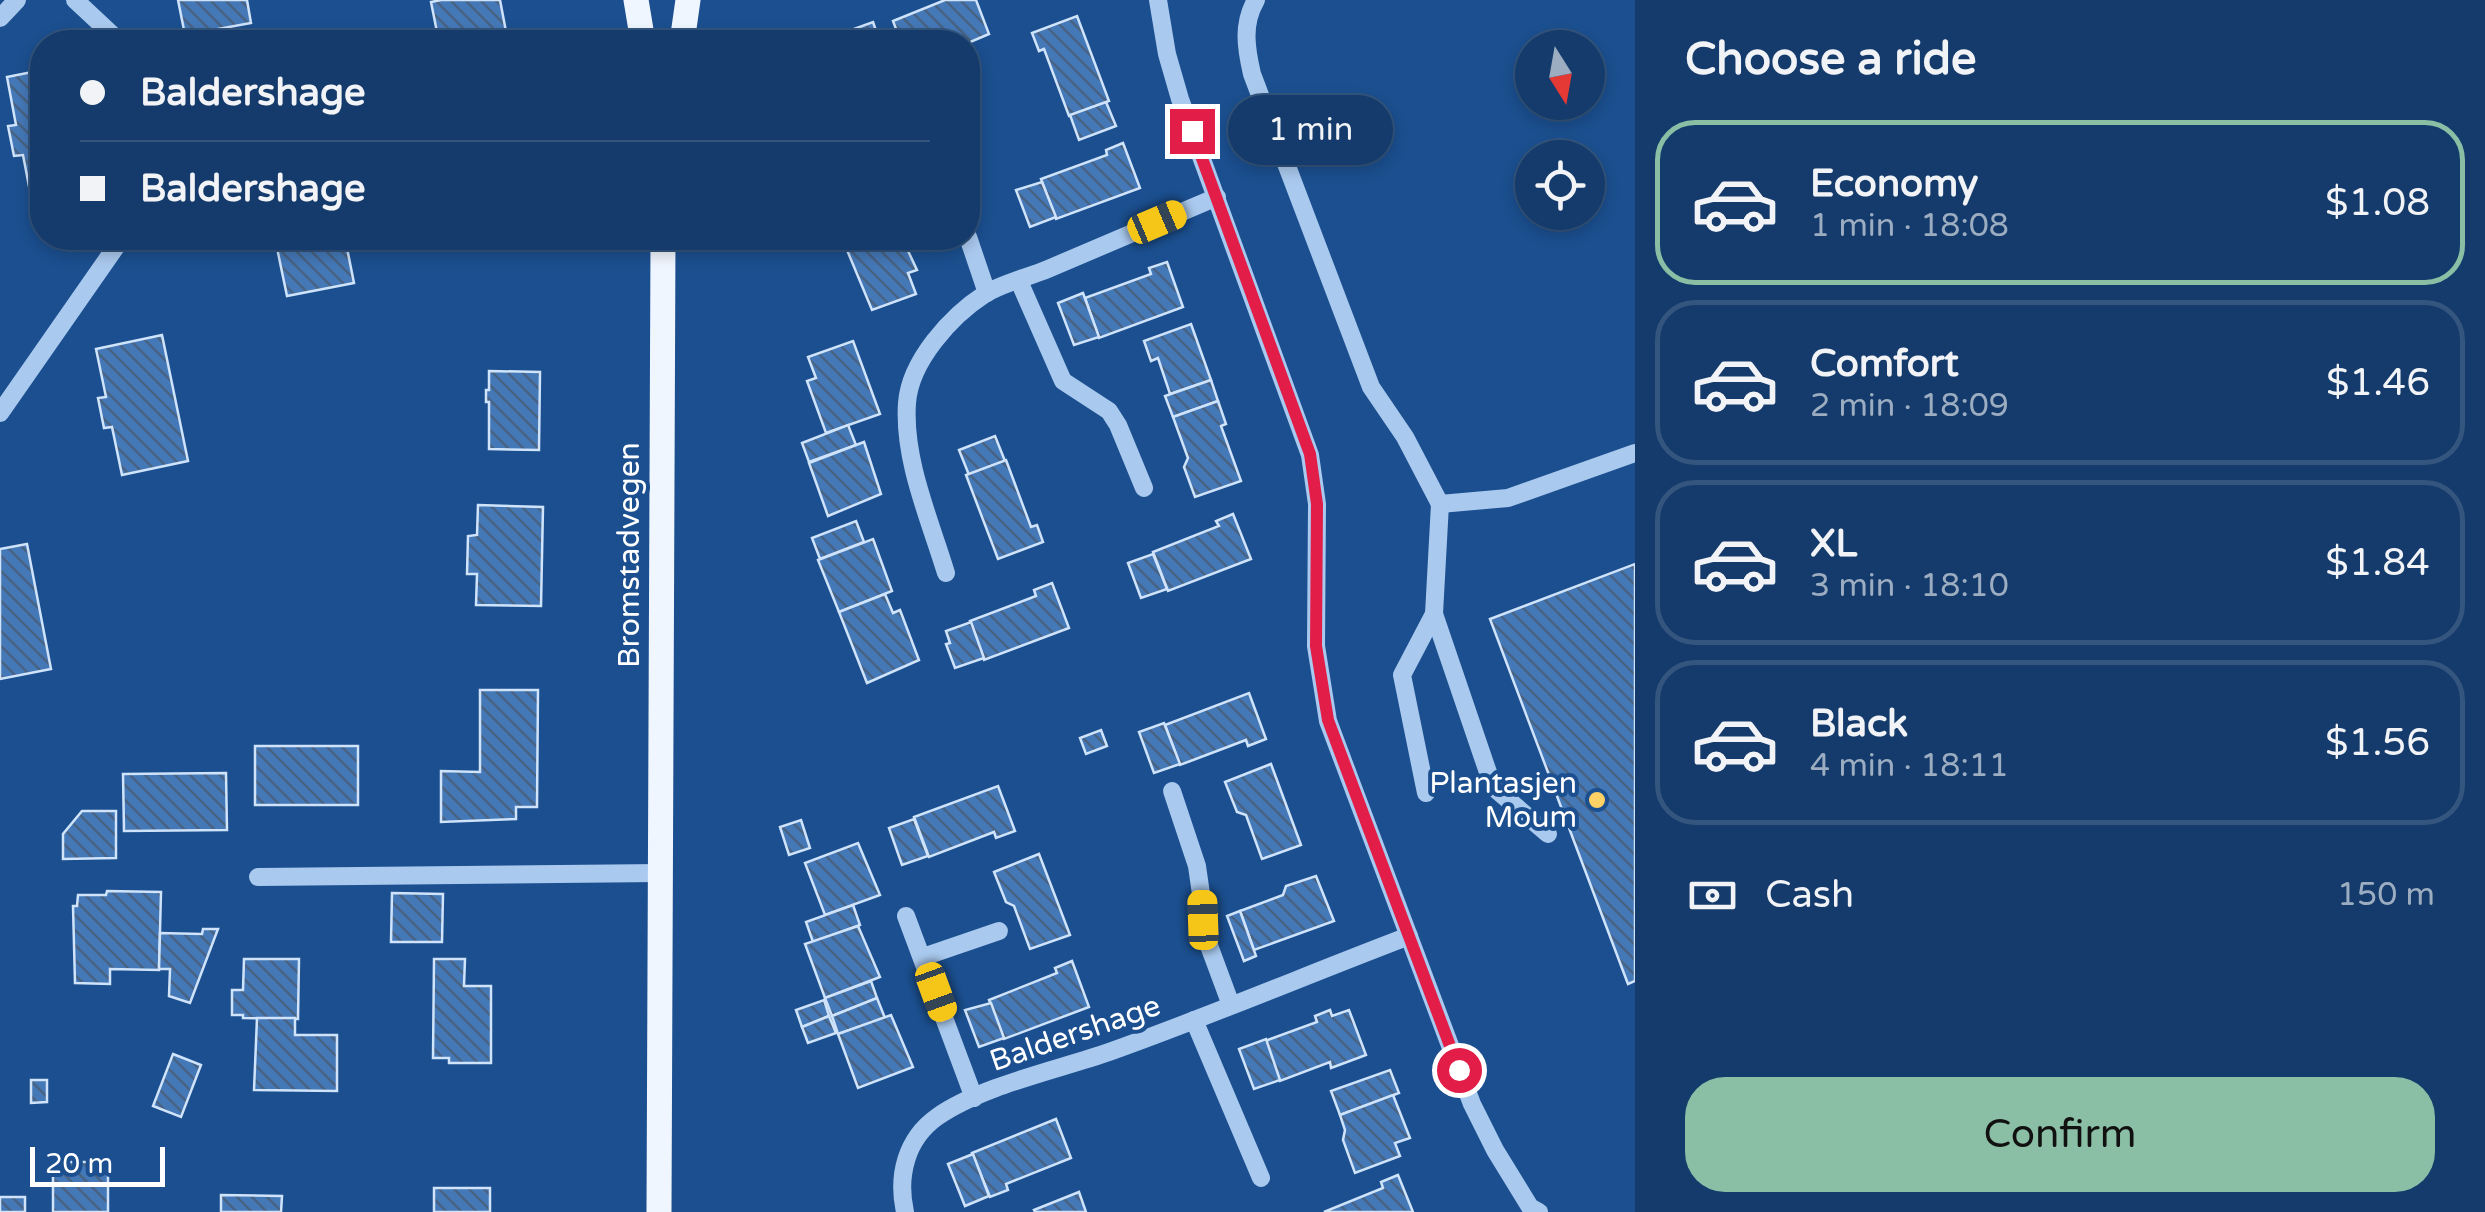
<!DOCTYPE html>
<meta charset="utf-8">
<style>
:root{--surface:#143b6b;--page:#1d4271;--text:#f1f3f6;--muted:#9dadc1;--line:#33557e;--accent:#8abfa5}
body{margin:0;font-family:"Varela Round",sans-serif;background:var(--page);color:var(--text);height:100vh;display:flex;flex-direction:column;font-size:38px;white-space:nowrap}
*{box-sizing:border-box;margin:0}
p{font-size:32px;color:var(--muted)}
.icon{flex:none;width:55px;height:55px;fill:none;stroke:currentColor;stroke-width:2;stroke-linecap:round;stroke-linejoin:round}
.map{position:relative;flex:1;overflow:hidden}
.details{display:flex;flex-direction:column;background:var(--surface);width:850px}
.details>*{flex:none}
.top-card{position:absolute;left:30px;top:30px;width:950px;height:220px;border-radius:40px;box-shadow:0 5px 15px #0003,0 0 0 2px var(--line);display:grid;align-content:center;height:220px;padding:0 50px;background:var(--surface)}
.needle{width:65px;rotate:169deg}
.buttons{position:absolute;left:1515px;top:30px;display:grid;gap:20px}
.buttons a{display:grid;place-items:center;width:90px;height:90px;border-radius:50%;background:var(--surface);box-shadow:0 5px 15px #0003,0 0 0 2px var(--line);font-size:50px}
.scale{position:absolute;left:30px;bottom:25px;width:135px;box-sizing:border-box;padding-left:10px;border:5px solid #fff;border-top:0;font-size:28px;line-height:35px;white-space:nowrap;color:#fff;-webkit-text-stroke:8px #1b4f8f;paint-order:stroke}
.end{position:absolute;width:45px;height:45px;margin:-22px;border:12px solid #e11d48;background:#fff;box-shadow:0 0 0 5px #fff}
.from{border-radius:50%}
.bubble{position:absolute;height:70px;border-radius:35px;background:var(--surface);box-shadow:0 5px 15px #0003,0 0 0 2px var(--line);font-size:32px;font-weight:600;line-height:70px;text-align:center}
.car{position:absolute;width:30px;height:60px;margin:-30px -15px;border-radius:12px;box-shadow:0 0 8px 2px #0007;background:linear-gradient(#f5c518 24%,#345 0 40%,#f5c518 0 76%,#345 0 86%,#f5c518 0)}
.top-card b{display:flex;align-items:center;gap:35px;height:95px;font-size:38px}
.top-card b+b{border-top:2px solid var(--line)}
.top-card i{width:25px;height:25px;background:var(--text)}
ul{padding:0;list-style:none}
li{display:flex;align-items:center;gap:30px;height:165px;margin:0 20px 15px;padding:0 30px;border:5px solid var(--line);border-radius:40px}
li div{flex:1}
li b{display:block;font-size:38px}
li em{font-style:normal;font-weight:600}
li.on{border-color:var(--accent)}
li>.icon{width:90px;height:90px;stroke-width:1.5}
h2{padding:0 50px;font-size:45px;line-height:120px}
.pay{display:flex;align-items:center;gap:25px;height:110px;padding:0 50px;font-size:38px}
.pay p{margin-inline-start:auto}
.primary-button{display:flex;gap:20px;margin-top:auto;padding:20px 50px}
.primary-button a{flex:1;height:115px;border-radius:40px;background:var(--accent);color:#111;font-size:40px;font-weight:600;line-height:115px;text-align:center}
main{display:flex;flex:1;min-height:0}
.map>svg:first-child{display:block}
.building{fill:url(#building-back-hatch);stroke:#cfe3fa;stroke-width:2.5}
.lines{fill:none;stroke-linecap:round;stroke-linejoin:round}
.minor{stroke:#a9c9ee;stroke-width:18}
.major{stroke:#f0f6ff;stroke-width:25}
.route{stroke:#e11d48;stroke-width:12}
.poi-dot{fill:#ffd166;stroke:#1b4f8f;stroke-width:4}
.labels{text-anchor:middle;stroke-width:8;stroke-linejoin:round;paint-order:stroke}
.street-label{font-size:30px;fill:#fff;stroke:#1b4f8f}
.poi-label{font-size:30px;fill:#fff;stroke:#1b4f8f;text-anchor:end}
</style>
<main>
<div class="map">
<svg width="1635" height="1212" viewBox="0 0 1635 1212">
<defs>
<pattern id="building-back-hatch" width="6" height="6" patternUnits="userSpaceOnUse" patternTransform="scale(2.5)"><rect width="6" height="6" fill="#4478b7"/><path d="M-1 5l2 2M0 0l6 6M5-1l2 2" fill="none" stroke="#486282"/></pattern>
</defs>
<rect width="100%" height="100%" fill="#1b4f8f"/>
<g class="building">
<path d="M178,0H247L251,23L185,35Z"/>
<path d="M441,0H500L508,42H439L431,2Z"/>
<path d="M945,0H976L989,34L968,43L901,42L893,21Z"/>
<path d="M1077,16L1109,101L1069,116L1044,49L1039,51L1032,33Z"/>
<path d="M873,22L880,42H855L851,30Z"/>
<path d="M42,70V200L32,202L23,155L14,156L8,126L16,125L7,77Z"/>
<path d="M1106,102L1116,126L1079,140L1070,115Z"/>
<path d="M1123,143L1140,188L1056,219L1041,179L1107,155L1106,150Z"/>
<path d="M1042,182L1056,217L1030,227L1016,190Z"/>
<path d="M267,238H345L354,283L287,296L277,248L269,250Z"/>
<path d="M842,238H902L917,270L908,273L916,294L872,310Z"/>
<path d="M1167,262L1183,307L1099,338L1085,298L1151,274L1149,268Z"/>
<path d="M1083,293L1099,337L1074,345L1058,303Z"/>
<path d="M1191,324L1211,380L1170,394L1158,358L1151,361L1144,341Z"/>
<path d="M162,335L188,461L122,475L112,427L104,428L98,398L106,397L96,349Z"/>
<path d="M853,341L880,414L826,433L807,381L816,378L808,357Z"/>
<path d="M489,371L540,372L539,450L489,449V402H486V390H489Z"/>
<path d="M1211,380L1218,401L1173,417L1165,396Z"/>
<path d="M1218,401L1226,424L1221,426L1241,481L1195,497L1184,467L1188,458L1173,417Z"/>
<path d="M848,425L856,445L809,462L802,443Z"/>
<path d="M995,436L1005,461L969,475L959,450Z"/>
<path d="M864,442L881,494L828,516L809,463Z"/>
<path d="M1006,460L1031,527L1037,525L1043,542L998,559L966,475Z"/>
<path d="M478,505L543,507L541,606L476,605L477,574H467L468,536L477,535Z"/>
<path d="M1233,514L1251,559L1168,591L1153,552L1219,526L1216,521Z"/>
<path d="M856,521L864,542L820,559L812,538Z"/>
<path d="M873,539L892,591L839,612L818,560Z"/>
<path d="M27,544L51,669L0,679V549Z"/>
<path d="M1153,554L1167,589L1141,598L1128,563Z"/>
<path d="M1635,564V981L1628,984L1490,619Z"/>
<path d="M1052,583L1069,628L984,660L970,621L1036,596L1034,590Z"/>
<path d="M885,594L893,613L900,610L919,660L867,683L839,612Z"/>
<path d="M971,622L984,658L955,668L946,644L950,643L946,631Z"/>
<path d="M480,690H538L537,807H516V819L441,822V771L480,772Z"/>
<path d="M1249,693L1266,739L1248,746L1246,740L1180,765L1165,725Z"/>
<path d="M1164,723L1180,764L1154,773L1139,732Z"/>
<path d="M1101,730L1107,746L1086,754L1080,738Z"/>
<rect x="255" y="746" width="103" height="59"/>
<path d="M1271,764L1301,845L1262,859L1246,815L1237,812L1225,782Z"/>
<path d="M226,773L227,830L124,831L123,774Z"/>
<path d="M998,786L1015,831L996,838L994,832L929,857L914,817Z"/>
<path d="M82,811H116V858L63,859V834Z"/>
<path d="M914,819L928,856L902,865L889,828Z"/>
<path d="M801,820L810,848L789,855L780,827Z"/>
<path d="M858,843L880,895L825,915L805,863Z"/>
<path d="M1039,854L1070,935L1030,949L1014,906L1006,902L994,872Z"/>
<path d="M1316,876L1334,921L1254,950L1240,911L1283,895L1286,886Z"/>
<path d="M107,891L161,892L159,970L110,969V984L75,983L73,906H77L78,895H106Z"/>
<path d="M392,893L443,894L442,942H391Z"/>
<path d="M853,905L860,925L813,942L806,922Z"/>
<path d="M1240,911L1256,956L1244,961L1227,916Z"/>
<path d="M858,926L880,977L825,998L805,944Z"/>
<path d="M203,929H218L190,1003L169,996L170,969H159L160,933L202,934Z"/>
<path d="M244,959H299L298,1019L243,1018V1015H232V990H243Z"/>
<path d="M434,959H465L464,986H491V1063H449V1058H433Z"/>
<path d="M1072,961L1089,1007L1004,1039L989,1000L1057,973L1055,968Z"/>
<path d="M871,981L877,998L832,1016L825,998Z"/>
<path d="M877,998L885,1018L838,1034L832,1016Z"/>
<path d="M824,1000L829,1016L802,1027L796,1010Z"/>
<path d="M991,1003L1004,1038L979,1047L965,1010Z"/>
<path d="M1330,1010L1332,1016L1349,1010L1366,1055L1331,1068L1330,1062L1280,1081L1265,1041L1317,1022L1315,1016Z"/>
<path d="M891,1015L913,1067L858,1088L838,1034Z"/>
<path d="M829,1016L836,1033L808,1043L802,1027Z"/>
<path d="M257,1018H295V1035H337V1091L254,1090Z"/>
<path d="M1266,1039L1280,1080L1254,1089L1239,1049Z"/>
<path d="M173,1054L201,1065L181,1117L153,1106Z"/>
<path d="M1390,1070L1399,1093L1340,1115L1331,1091Z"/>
<path d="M31,1080H47V1102L31,1103Z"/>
<path d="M1393,1095L1410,1138L1395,1143L1400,1156L1355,1173L1343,1140L1345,1130L1340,1115Z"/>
<path d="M1056,1119L1071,1158L1006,1184L1008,1190L990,1197L972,1153Z"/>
<path d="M973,1154L989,1196L965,1206L948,1164Z"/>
<rect x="53" y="1162" width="55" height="50"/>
<path d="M1398,1175L1413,1212H1324L1383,1188L1381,1182Z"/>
<rect x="434" y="1188" width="56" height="24"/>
<path d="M1079,1192L1086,1212H1035L1034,1210Z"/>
<path d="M221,1195L282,1196L281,1212H221Z"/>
<rect x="0" y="1197" width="25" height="15"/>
</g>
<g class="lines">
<g class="minor">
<path d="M75,0L120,42"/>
<path d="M1158,0L1167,54L1180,99L1310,455L1317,504L1316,646L1328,721L1472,1104L1495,1150L1530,1207L1539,1212"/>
<path d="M1256,0C1242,24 1246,48 1252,74L1371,387L1405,437L1440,504"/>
<path d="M0,18L17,0"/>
<path d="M968,237L987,293"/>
<path d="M1019,281L1063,381L1109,411L1118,425L1144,488"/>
<path d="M0,413L122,238"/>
<path d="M1440,504L1508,498L1635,453"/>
<path d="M946,573C930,520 903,460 907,403C910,361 951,316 985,294C1003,283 1029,277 1048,269C1105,245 1161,221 1217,197"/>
<path d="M1434,614L1493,787L1548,834"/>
<path d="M1172,791L1197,866L1208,943L1231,1005"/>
<path d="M1426,793L1402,675L1434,614L1440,504"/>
<path d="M258,877L660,873"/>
<path d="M906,916L974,1098"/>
<path d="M923,957L999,931"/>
<path d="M1194,1020L1261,1178"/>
<path d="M905,1212C897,1176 906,1139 937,1117C981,1086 1057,1070 1109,1052C1210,1016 1309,974 1409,936"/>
</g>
<g class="major">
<path d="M636,0L643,42"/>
<path d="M682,42L688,0"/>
<path d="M659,1212L663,238"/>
</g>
</g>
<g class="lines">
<path class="route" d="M1192,131L1310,454L1317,504L1316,646L1328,720L1459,1070"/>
</g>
<circle class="poi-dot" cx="1597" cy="800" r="10"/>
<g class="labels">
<g class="street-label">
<text transform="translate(629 555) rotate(-90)" y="10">Bromstadvegen</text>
<text transform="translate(1075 1033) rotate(-19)" y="10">Baldershage</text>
</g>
<g class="poi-label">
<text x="1577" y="793">Plantasjen<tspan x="1577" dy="34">Moum</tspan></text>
</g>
</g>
</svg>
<div class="buttons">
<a><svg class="needle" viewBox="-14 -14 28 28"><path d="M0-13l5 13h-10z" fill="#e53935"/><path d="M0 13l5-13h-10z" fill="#9dadc1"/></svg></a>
<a><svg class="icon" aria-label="locate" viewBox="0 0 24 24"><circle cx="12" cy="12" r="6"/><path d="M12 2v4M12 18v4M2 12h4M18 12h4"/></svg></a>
</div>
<div class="scale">20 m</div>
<i class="end from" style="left:1459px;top:1070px"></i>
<i class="end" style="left:1192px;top:131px"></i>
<div class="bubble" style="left:1228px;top:95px;width:165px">1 min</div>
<i class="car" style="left:1157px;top:222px;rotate:67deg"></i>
<i class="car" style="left:1203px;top:920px;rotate:358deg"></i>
<i class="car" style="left:936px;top:992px;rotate:160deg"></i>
<div class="top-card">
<b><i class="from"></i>Baldershage</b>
<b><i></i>Baldershage</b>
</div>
</div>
<section class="details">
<h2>Choose a ride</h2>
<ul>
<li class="on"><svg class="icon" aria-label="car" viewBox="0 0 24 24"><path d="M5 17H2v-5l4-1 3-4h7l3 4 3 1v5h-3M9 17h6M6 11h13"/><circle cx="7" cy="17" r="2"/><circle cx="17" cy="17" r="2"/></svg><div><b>Economy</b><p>1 min · 18:08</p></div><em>$1.08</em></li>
<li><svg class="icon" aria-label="car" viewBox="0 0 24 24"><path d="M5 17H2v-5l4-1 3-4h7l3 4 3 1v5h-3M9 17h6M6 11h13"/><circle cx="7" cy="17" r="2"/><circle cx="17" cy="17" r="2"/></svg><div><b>Comfort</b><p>2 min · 18:09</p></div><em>$1.46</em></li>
<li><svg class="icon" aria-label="car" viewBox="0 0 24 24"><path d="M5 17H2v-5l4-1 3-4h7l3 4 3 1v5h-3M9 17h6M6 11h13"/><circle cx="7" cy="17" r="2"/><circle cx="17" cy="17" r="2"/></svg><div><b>XL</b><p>3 min · 18:10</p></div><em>$1.84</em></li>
<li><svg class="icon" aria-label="car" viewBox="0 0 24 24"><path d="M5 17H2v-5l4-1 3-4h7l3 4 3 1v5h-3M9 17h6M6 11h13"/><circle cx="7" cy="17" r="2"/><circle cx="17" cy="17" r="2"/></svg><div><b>Black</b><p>4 min · 18:11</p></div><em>$1.56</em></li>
</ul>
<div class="pay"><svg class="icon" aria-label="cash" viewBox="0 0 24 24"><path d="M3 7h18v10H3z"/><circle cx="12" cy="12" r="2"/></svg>Cash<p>150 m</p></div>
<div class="primary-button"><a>Confirm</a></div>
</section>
</main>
